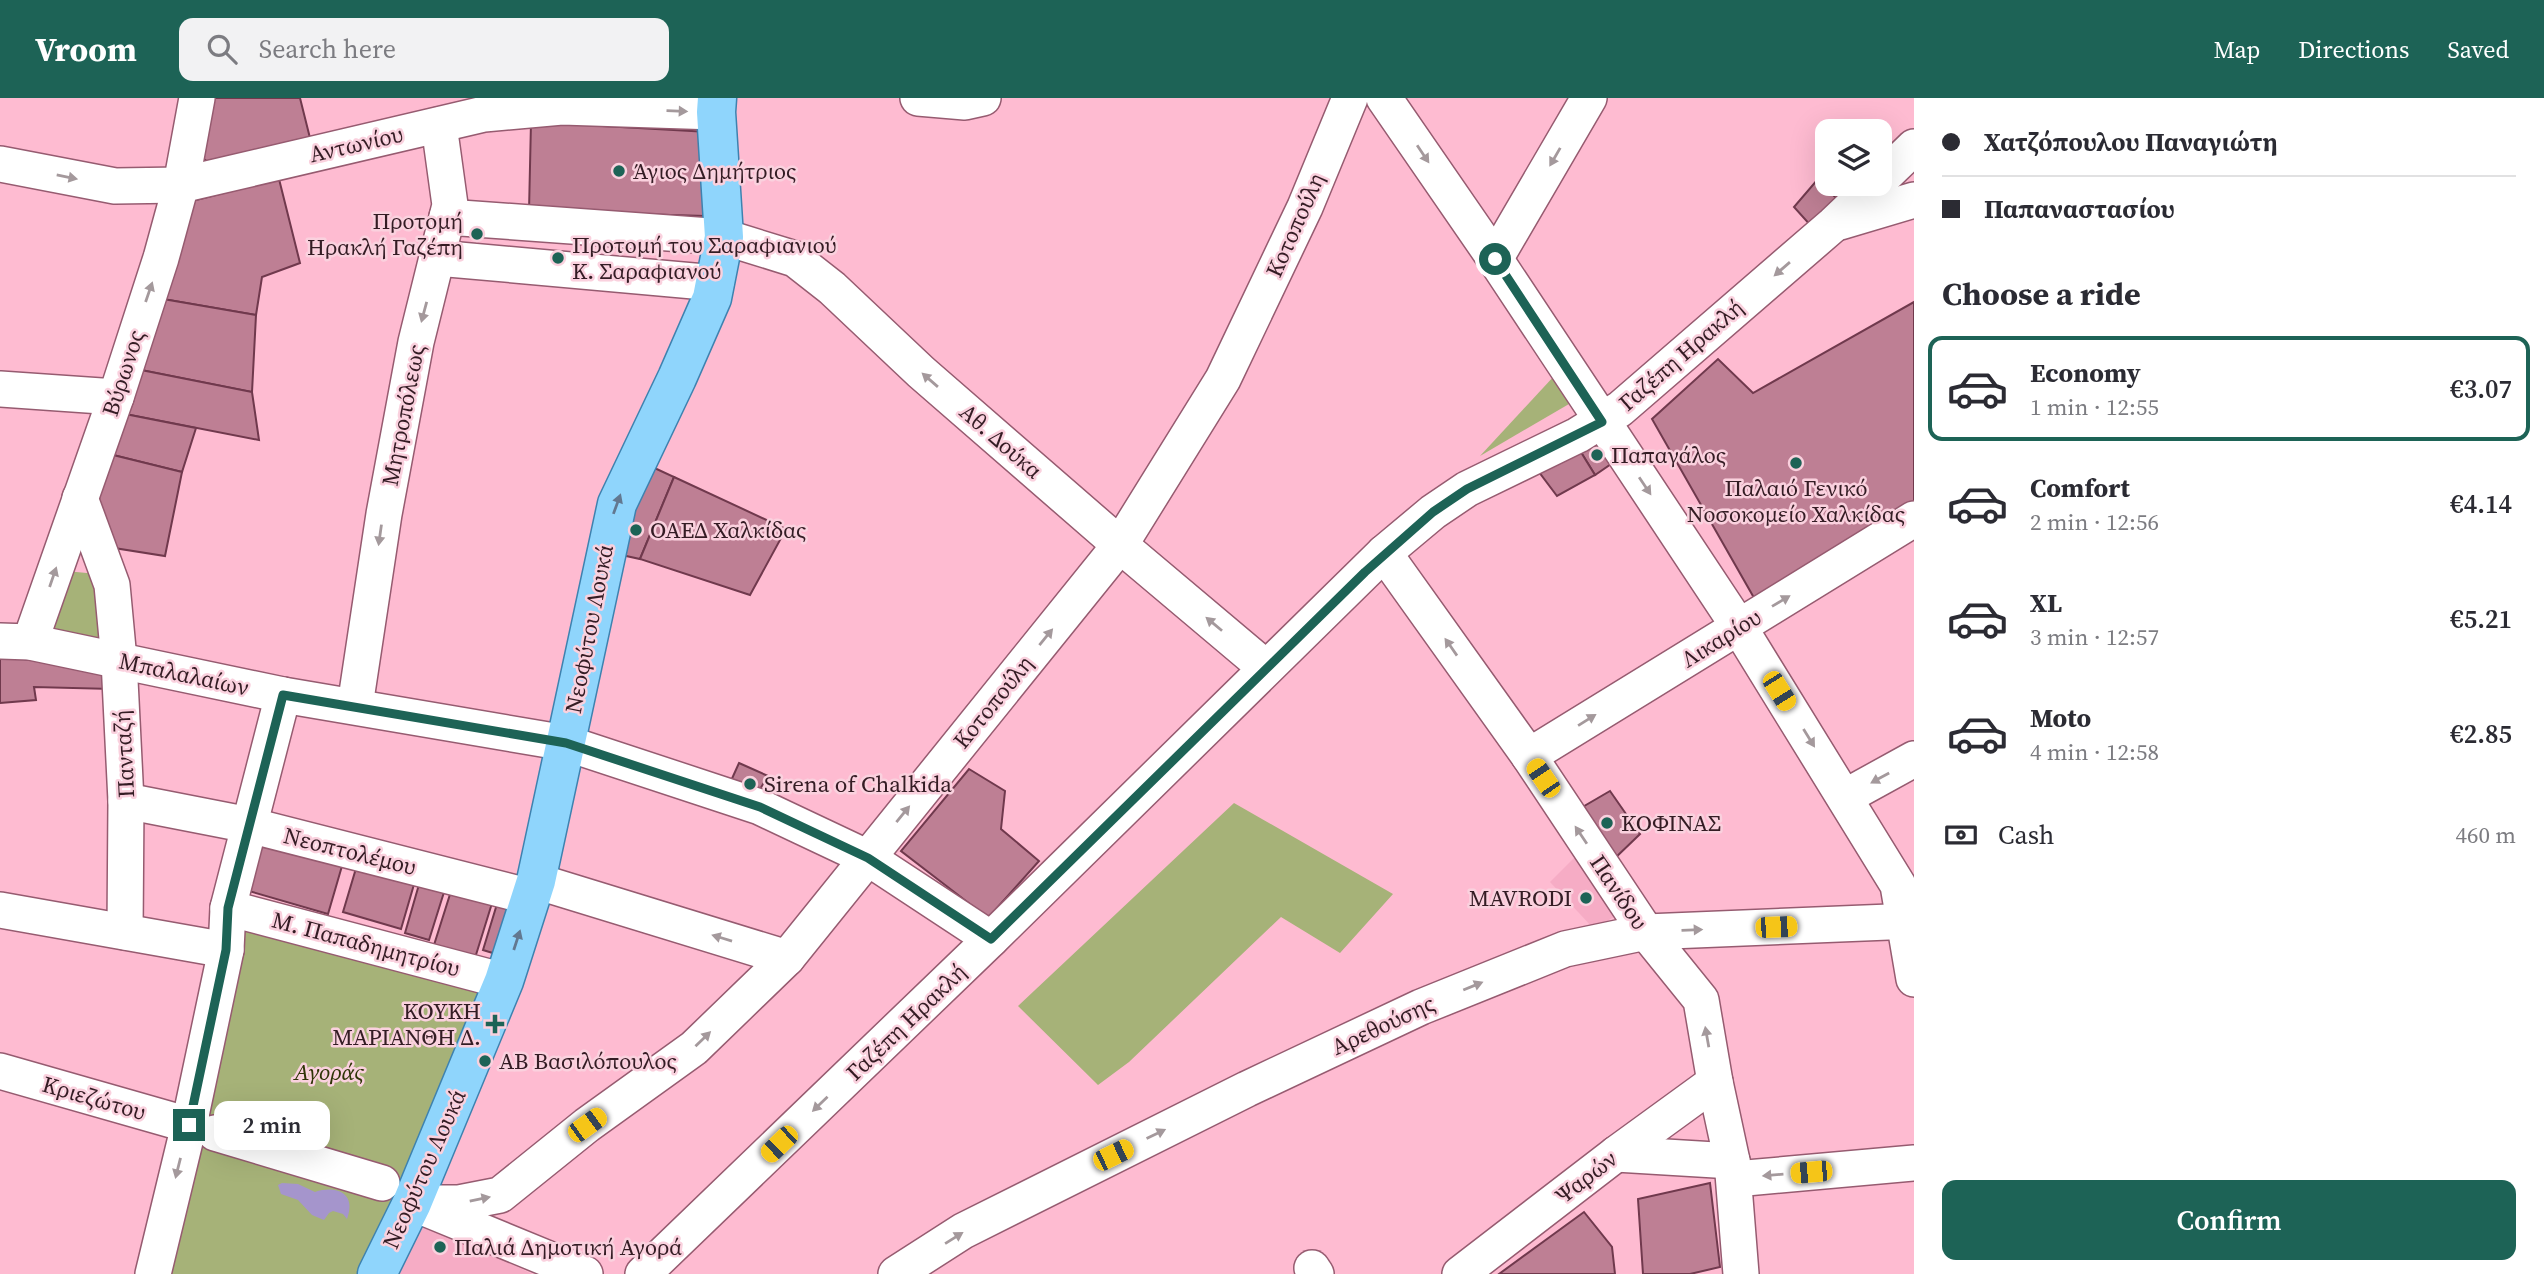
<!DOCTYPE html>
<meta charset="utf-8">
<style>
:root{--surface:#fff;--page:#f2f2f3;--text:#2b2b33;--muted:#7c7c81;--line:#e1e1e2;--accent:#1d6356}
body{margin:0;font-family:"Source Serif 4",serif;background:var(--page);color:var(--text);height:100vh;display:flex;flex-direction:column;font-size:26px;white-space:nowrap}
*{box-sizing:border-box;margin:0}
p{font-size:23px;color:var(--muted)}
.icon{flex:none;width:38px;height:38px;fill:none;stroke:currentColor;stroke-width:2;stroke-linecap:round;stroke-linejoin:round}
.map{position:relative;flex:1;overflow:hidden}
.panel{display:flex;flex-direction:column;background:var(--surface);width:630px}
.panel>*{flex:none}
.banner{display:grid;align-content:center;height:154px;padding:0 28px;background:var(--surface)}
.tools{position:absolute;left:1815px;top:21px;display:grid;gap:14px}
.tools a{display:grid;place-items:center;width:77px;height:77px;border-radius:14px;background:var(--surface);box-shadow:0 7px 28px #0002;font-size:35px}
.end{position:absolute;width:32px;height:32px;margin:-16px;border:9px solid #1d6356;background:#fff;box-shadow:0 0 0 4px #fff}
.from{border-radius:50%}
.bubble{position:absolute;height:49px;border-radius:14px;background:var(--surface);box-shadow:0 7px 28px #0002;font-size:23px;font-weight:600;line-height:49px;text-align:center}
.car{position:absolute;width:21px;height:42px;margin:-21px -10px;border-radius:9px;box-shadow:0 0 5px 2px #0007;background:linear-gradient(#f5c518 24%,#345 0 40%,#f5c518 0 76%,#345 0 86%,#f5c518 0)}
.banner b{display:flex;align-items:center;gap:24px;height:66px;font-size:26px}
.banner b+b{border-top:2px solid var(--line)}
.banner i{width:18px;height:18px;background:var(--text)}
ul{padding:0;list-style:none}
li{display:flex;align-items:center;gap:21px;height:105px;margin:0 14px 10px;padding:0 14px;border:4px solid transparent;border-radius:14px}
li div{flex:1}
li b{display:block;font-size:26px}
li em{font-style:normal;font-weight:600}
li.selected{border-color:var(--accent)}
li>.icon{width:63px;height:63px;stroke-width:1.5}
h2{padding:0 28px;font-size:32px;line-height:84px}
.pay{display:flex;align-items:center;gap:18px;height:77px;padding:0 28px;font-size:26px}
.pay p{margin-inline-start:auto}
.primary-button{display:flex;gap:14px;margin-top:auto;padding:14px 28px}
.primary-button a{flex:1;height:80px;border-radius:14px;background:var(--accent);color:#fff;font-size:28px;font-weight:600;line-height:80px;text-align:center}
header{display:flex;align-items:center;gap:42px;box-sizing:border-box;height:98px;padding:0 35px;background:var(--accent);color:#fff}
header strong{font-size:33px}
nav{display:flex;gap:38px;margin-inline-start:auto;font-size:24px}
.search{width:490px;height:63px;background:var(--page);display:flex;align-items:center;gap:18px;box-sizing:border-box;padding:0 24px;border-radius:14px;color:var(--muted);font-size:26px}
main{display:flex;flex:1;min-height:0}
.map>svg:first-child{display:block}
.built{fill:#f6acc5}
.green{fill:#a6b278}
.water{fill:#a595cc}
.building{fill:#be7f94;stroke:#70394d;stroke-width:2}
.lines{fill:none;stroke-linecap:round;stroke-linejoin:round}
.minor-casing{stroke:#965b70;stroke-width:38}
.major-casing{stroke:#3e82af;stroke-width:41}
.minor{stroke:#fff;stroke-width:35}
.major{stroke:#8fd5fc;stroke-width:38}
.oneway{fill:#a4999c}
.oneway2{fill:#627890}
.route{stroke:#1d6356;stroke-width:9}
.poi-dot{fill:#1d6356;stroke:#fad1de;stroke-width:2.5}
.labels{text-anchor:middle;stroke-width:5;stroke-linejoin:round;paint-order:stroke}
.street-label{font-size:23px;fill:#341c24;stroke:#fad1de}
.poi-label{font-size:23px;fill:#341c24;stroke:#fad1de;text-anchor:start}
.park-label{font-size:23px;font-style:italic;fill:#2e3406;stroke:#fad1de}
</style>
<header>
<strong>Vroom</strong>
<div class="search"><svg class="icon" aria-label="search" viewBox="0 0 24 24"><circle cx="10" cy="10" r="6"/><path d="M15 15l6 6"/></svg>Search here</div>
<nav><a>Map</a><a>Directions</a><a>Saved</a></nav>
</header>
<main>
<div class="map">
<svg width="1914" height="1176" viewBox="0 0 1914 1176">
<rect width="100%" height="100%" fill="#febbd1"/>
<g class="built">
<path d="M1578,756L1617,817L1594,831L1550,784Z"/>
<path d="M419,1121L532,1176H392Z"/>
</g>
<g class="green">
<path d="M1555,277L1569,306L1480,358Z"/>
<path d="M55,472L108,477L119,562L30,544Z"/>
<path d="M1234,705L1393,796L1340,855L1281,819L1129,964L1098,987L1018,908Z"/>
<path d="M228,810L504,883L377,1176H152Z"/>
</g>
<path class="water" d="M282,1085L298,1086L315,1094C336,1087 357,1095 347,1121L343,1116L333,1113L329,1115L324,1122L312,1117L298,1102L281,1096L278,1087Z"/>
<g class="building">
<path d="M207,0H300L312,48L217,71L196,55Z"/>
<path d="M531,24L709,34L706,118L529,113Z"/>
<path d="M279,81L300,165L262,179L256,217L163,201L192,103Z"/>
<path d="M1818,81L1837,101L1812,129L1794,109Z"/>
<path d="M163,201L256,217L252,294L136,271Z"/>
<path d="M1914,204V409L1757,505L1652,321L1718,261L1753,295Z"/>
<path d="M136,271L252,294L259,342L120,315Z"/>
<path d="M120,315L196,330L182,374L105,355Z"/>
<path d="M1600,341L1614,364L1595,377L1579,351Z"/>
<path d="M1579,351L1595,377L1557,398L1539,374Z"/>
<path d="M105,355L182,374L165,458L108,449L89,399Z"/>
<path d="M648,367L674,379L640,461L617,456Z"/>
<path d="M674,379L786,431L750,497L640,461Z"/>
<path d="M29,553L112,569V591L34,589L36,602L0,605V561Z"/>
<path d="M739,665L768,678L757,696L730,685Z"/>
<path d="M969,671L1005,693L1001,731L1039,763L988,820L901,753Z"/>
<path d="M1610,693L1640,736L1611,764L1574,714Z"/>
<path d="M263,745L342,768L328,816L249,793Z"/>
<path d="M357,767L415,783L401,831L343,814Z"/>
<path d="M420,783L445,791L429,842L405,835Z"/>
<path d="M452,790L493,802L475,860L434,847Z"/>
<path d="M497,806L523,813L509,860L483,852Z"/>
<path d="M1710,1085L1720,1169L1690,1176H1643L1638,1101Z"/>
<path d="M1584,1114L1612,1149L1615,1176H1499Z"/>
</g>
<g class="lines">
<defs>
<g id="minor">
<path d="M918,0L965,4L983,0"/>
<path d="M1384,0L1495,161L1739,529L1898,787L1914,881"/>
<path d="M0,66L115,88L181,87L484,16L562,9L716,14"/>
<path d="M1880,82L1914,49"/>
<path d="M447,119L724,139L795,161L832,190L921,274L1120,447L1266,570"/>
<path d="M1840,124L1914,102"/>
<path d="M437,160L716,185"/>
<path d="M1495,161L1589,0"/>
<path d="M0,291L116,299"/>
<path d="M80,400L112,487L119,562L126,703L125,834"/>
<path d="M1384,455L1529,658L1646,834L1701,902L1715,984L1732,1063L1741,1176"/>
<path d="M0,543L30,544L283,597L566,645L760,709L868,760L991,841"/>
<path d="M30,544L116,299L161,160L181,87L197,0"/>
<path d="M355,608L384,416L416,244L450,107L439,27"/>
<path d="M1529,658L1914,421"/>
<path d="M1845,699L1914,661"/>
<path d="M126,703L249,727L531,799"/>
<path d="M536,783L787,860"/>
<path d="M228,810L504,883"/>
<path d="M0,812L226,852"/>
<path d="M0,973L189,1027"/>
<path d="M215,1035L382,1085"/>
<path d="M1616,1056L1732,1063"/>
<path d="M1735,1081L1914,1065"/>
<path d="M412,1105H459L500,1097L587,1027L694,950L787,860L1120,447L1223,281L1305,109L1350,0"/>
<path d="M427,1111L585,1176"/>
<path d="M1312,1170L1316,1176"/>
<path d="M153,1176L189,1027L226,852L228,810L283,597"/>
<path d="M643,1176L991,841L1384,455L1433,414L1467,391L1578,337L1620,311L1834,126L1876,86"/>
<path d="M896,1176L963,1133L1247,991L1421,909L1565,851L1646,834L1914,823"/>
<path d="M1460,1176L1616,1056L1715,984"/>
</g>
<path id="major" d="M377,1176L412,1105L504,883L536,783L617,406L677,280L712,200L724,139L716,14L717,0"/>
</defs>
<use href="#minor" class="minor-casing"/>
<use href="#major" class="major-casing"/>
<use href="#minor" class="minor"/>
<use href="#major" class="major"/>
</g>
<defs><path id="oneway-solid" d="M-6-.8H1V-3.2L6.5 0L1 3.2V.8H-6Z" transform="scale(1.75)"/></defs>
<g class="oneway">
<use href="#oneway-solid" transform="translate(677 13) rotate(2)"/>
<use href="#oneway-solid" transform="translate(1423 56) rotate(56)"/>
<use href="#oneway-solid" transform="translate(1555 59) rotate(120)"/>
<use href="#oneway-solid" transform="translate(67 79) rotate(11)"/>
<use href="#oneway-solid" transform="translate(1782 171) rotate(139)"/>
<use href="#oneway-solid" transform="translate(149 194) rotate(-71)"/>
<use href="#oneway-solid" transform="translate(424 214) rotate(105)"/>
<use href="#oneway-solid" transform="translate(930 282) rotate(-139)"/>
<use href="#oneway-solid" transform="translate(1645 388) rotate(56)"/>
<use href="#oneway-solid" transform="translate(380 437) rotate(98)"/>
<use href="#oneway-solid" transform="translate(53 479) rotate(-71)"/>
<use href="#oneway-solid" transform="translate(1781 503) rotate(-31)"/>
<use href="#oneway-solid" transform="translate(1214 526) rotate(-140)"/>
<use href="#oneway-solid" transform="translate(1046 539) rotate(-51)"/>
<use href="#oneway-solid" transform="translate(1451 549) rotate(-125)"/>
<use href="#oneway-solid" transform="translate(1587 622) rotate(-32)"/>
<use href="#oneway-solid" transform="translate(1809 640) rotate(58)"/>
<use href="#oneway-solid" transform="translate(1880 680) rotate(151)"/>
<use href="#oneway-solid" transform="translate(903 716) rotate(-51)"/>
<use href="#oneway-solid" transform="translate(1581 737) rotate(-124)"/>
<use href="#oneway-solid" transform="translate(1692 832) rotate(-2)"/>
<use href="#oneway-solid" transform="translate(722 840) rotate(-163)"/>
<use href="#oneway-solid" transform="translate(1473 888) rotate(-22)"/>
<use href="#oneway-solid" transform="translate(1707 939) rotate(-100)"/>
<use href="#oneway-solid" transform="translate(703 941) rotate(-44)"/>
<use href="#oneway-solid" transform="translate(820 1006) rotate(136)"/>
<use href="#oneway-solid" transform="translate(1156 1036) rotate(-26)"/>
<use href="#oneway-solid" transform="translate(178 1070) rotate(104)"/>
<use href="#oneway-solid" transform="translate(1773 1077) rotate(175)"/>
<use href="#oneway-solid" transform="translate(480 1101) rotate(-12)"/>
<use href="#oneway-solid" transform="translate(954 1140) rotate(-32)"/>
</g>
<g class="oneway2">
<use href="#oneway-solid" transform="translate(617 406) rotate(-70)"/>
<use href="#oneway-solid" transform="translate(517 842) rotate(-72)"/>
</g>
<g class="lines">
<path class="route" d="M189,1027L226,852L228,810L283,597L566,645L760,709L868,760L991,841L1365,474L1433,414L1467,391L1602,324L1495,161"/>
</g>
<g class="poi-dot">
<circle cx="619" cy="73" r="7"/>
<circle cx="477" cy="136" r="7"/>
<circle cx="558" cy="160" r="7"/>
<circle cx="1597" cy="357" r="7"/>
<circle cx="1796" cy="365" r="7"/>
<circle cx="636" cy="432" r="7"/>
<circle cx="750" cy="686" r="7"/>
<circle cx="1607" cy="725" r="7"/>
<circle cx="1586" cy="800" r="7"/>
<path d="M491.5 915.5h7v7h7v7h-7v7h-7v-7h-7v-7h7z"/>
<circle cx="485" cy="963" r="7"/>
<circle cx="440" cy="1149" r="7"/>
</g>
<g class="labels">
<g class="street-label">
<text transform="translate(356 46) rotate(-13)" y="8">Αντωνίου</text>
<text transform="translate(1295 127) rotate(-66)" y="8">Κοτοπούλη</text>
<text transform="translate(1681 257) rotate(-41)" y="8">Γαζέπη Ηρακλή</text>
<text transform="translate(123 275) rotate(-72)" y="8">Βύρωνος</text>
<text transform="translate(403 317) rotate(-79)" y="8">Μητροπόλεως</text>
<text transform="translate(1001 343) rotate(41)" y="8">Αθ. Δούκα</text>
<text transform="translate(589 531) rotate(-79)" y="8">Νεοφύτου Λουκά</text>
<text transform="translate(1721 540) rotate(-32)" y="8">Λικαρίου</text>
<text transform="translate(184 576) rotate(12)" y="8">Μπαλαλαίων</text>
<text transform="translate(993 604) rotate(-51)" y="8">Κοτοπούλη</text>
<text transform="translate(124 656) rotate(-93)" y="8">Πανταζή</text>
<text transform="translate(350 753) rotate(14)" y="8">Νεοπτολέμου</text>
<text transform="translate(1619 794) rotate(56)" y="8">Πανίδου</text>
<text transform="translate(366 846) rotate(15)" y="8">Μ. Παπαδημητρίου</text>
<text transform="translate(906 924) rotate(-44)" y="8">Γαζέπη Ηρακλή</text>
<text transform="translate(1383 927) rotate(-25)" y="8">Αρεθούσης</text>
<text transform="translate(94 1000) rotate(16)" y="8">Κριεζώτου</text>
<text transform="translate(424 1071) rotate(-66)" y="8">Νεοφύτου Λουκά</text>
<text transform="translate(1586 1079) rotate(-38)" y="8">Ψαρών</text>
</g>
<g class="poi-label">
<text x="633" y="81">Άγιος Δημήτριος</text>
<text x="463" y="131" text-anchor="end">Προτομή<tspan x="463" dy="26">Ηρακλή Γαζέπη</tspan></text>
<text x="572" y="155">Προτομή του Σαραφιανιού<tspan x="572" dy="26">Κ. Σαραφιανού</tspan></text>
<text x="1611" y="365">Παπαγάλος</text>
<text x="1796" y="398" text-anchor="middle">Παλαιό Γενικό<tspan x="1796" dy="26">Νοσοκομείο Χαλκίδας</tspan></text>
<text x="650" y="440">ΟΑΕΔ Χαλκίδας</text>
<text x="764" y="694">Sirena of Chalkida</text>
<text x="1621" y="733">ΚΟΦΙΝΑΣ</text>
<text x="1572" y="808" text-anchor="end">MAVRODI</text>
<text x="481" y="921" text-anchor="end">ΚΟΥΚΗ<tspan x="481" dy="26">ΜΑΡΙΑΝΘΗ Δ.</tspan></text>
<text x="499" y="971">ΑΒ Βασιλόπουλος</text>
<text x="454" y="1157">Παλιά Δημοτική Αγορά</text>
</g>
<g class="park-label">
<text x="329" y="982">Αγοράς</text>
</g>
</g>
</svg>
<div class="tools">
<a><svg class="icon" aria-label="layers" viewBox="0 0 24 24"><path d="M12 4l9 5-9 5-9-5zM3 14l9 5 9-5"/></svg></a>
</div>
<i class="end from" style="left:1495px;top:161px"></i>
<i class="end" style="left:189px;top:1027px"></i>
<div class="bubble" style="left:214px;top:1003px;width:116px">2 min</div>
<i class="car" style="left:1779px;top:593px;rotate:148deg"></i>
<i class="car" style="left:1543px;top:680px;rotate:326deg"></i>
<i class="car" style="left:1776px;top:829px;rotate:88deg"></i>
<i class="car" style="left:587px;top:1027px;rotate:54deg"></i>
<i class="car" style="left:779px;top:1046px;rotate:226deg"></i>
<i class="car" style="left:1113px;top:1057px;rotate:64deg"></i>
<i class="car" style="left:1811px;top:1074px;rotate:265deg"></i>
</div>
<section class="panel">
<div class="banner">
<b><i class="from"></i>Χατζόπουλου Παναγιώτη</b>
<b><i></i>Παπαναστασίου</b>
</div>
<h2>Choose a ride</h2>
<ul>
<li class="selected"><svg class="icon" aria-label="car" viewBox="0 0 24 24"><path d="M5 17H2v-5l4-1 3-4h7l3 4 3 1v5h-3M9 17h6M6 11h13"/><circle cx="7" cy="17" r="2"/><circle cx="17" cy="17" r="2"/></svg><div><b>Economy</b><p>1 min · 12:55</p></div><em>€3.07</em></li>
<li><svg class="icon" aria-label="car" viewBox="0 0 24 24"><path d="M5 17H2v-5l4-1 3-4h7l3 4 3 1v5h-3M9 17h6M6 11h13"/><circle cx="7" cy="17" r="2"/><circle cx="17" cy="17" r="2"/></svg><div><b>Comfort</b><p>2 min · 12:56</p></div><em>€4.14</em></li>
<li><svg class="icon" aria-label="car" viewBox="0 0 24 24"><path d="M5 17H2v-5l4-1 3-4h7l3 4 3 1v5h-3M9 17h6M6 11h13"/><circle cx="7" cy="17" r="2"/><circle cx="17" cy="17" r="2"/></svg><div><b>XL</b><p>3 min · 12:57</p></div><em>€5.21</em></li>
<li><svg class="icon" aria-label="car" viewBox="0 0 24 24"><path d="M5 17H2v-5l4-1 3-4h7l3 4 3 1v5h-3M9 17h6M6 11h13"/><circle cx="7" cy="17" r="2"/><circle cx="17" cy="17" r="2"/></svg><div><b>Moto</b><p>4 min · 12:58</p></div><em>€2.85</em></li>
</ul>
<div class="pay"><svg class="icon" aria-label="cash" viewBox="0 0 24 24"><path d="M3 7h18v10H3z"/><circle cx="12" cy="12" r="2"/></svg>Cash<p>460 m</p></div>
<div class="primary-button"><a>Confirm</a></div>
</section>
</main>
